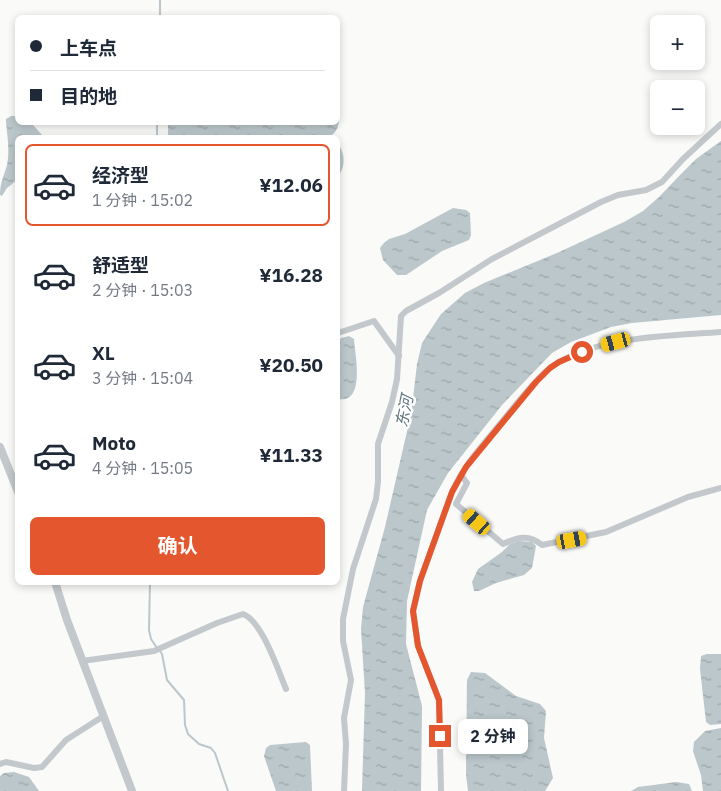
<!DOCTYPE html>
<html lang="zh">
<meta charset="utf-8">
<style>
:root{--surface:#fff;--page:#f2f2f3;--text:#1f2937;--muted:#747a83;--line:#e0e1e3;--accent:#e4572e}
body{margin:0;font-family:"IBM Plex Sans","Noto Sans SC",sans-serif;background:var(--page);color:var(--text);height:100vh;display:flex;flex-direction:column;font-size:19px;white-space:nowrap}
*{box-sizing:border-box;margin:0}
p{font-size:16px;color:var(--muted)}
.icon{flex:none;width:28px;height:28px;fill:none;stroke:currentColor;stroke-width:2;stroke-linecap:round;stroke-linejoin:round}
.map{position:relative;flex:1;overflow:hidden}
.details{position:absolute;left:15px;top:135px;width:325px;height:450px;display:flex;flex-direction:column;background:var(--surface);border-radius:8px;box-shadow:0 2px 8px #0003}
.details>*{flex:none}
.top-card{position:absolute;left:15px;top:15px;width:325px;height:110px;border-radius:8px;box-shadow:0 2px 8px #0003;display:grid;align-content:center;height:110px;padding:0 15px;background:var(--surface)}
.fabs{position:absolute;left:650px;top:15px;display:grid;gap:10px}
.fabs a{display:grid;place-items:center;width:55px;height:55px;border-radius:8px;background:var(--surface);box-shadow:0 2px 8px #0003;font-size:25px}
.end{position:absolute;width:22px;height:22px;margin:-11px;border:6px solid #e4572e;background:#fff;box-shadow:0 0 0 2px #fff}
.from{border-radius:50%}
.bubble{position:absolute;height:35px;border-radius:8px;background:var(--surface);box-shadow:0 2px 8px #0003;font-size:16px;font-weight:700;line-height:35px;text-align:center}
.car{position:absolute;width:15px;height:30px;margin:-15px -8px;border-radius:6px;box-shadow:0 0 4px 1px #0007;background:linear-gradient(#f5c518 24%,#345 0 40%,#f5c518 0 76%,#345 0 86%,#f5c518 0)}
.top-card b{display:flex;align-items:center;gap:18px;height:48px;font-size:19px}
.top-card b+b{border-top:1px solid var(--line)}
.top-card i{width:12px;height:12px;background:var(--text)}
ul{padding:9px 0 0;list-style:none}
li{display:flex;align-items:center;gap:15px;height:82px;margin:0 10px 8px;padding:0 5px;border:2px solid transparent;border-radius:8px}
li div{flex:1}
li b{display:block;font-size:19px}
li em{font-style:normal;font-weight:700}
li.active{border-color:var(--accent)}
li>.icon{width:45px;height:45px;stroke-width:1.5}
.cta{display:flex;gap:10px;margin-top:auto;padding:10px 15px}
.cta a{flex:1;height:58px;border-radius:8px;background:var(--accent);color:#fff;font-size:20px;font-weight:700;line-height:58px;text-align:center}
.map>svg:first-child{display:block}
.water{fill:url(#water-ripples)}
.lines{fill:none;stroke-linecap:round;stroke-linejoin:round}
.stream{stroke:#bbc7cb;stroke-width:2}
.minor{stroke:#c3c8cc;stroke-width:6}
.tertiary{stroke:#c3c8cc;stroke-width:8}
.route{stroke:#e4572e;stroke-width:6}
.labels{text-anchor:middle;stroke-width:5;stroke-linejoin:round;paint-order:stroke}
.water-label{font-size:16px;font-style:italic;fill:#60757c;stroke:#fff}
</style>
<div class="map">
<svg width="721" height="791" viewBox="0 0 721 791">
<defs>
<pattern id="water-ripples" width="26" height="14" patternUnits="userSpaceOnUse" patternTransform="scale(1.25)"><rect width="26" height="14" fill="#bbc7cb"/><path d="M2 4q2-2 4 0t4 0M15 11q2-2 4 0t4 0" fill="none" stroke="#9ca6aa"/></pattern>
</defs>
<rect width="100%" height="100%" fill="#fafaf8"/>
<g class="water">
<path d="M338,101C339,114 342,128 331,136L168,137V123L338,122Z"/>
<path d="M11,116H17L18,122L31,123L44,137L18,138L17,180L7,188L2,196L0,195C0,182 4,176 7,165C10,150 7,135 6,121V119Z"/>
<path d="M721,141V315L632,323L611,327L571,342L552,353L502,405L448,473L427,510L407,601L406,644L422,706L421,791H362L365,693L361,629L363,607L385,527L408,427L412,407L417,364L422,343L441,314L465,293L484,283L557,253L624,222L643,211L659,197L681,174L696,159Z"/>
<path d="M338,144C345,153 346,167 338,176Z"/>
<path d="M453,208L466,210L470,213L471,235L469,240L442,251L406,275H397L383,260L380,248L383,244L389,239L405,234Z"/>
<path d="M349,336L354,339C355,355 366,404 338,399V339Z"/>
<path d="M519,541L532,542L536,546L532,568L524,575L496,583L479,591H474L472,582L478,569L502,552L510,544Z"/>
<path d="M707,654H721V724L710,725L706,722L700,669L701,656Z"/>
<path d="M471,672L485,673L516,696L540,704L546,711L544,738L553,778L545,791H468L466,774L467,680Z"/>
<path d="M721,728V791H703L701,775L693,751L694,742L705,731Z"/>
<path d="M306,742L310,745L312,791H276L264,756L266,748L270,745Z"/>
<path d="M14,772L29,777L39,791H0V776L4,773Z"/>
<path d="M676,782L689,784L692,791H631L638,787Z"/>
</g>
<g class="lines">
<g class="stream">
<path d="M160,18V0"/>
<path d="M157,138V122"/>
<path d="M150,582L149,630L151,639L157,648"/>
<path d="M160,651L162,654L167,680L184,700L185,725L188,734L199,744L211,748L215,753L228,791"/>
</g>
<g class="minor">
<path d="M338,333L374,321L399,356"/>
<path d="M461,475L467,483L456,504L503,544C518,537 529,534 542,545L606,532L688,497L721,488"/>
<path d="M82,661L154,651L217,623L243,614C262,621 278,670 286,689"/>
<path d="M0,764L6,762L34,768L42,767L66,740L102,717"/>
<path d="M344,791L346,744L344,718L351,680L343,641V619L353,569L376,499L378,482V444L392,402L397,379L401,316L406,311L439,293L492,259L601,202L618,195L646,190L662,182L683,159L721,124"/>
<path d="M441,791L439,700L418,646L413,611L420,581L452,492C463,466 483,445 500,424C515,406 533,381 551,367C596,336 669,336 721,332"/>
</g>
<g class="tertiary">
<path d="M0,447L18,492"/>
<path d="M55,582L67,620L132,791"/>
</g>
</g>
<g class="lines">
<path class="route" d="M440,736L439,700L418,646L413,611L420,581L452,492L466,467L536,382L550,368L559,362L582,352"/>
</g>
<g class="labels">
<g class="water-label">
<text transform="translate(404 411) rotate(-78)" y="6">东河</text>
</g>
</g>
</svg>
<div class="fabs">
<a>+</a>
<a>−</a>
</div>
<i class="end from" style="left:582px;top:352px"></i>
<i class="end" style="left:440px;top:736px"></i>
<div class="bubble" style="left:458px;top:719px;width:70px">2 分钟</div>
<i class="car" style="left:616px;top:342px;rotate:255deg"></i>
<i class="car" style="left:477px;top:522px;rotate:311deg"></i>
<i class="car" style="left:572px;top:540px;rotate:80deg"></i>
<div class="top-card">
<b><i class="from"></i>上车点</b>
<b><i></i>目的地</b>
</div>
<section class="details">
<ul>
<li class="active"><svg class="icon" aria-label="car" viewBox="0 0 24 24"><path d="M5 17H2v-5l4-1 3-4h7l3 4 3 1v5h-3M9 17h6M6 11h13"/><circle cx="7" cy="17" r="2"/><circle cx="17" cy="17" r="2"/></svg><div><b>经济型</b><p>1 分钟 · 15:02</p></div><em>¥12.06</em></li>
<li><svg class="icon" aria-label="car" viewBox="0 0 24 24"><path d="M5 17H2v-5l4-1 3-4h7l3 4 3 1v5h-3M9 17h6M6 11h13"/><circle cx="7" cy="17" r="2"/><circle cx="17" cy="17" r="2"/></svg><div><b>舒适型</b><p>2 分钟 · 15:03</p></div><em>¥16.28</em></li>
<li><svg class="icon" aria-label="car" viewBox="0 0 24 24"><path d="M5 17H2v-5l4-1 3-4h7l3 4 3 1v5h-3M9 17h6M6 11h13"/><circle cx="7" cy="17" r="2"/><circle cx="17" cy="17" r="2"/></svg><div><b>XL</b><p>3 分钟 · 15:04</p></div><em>¥20.50</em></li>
<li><svg class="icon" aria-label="car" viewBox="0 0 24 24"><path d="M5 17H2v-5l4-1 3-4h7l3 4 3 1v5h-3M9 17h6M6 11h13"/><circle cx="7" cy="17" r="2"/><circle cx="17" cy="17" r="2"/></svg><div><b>Moto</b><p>4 分钟 · 15:05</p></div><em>¥11.33</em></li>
</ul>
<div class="cta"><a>确认</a></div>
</section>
</div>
